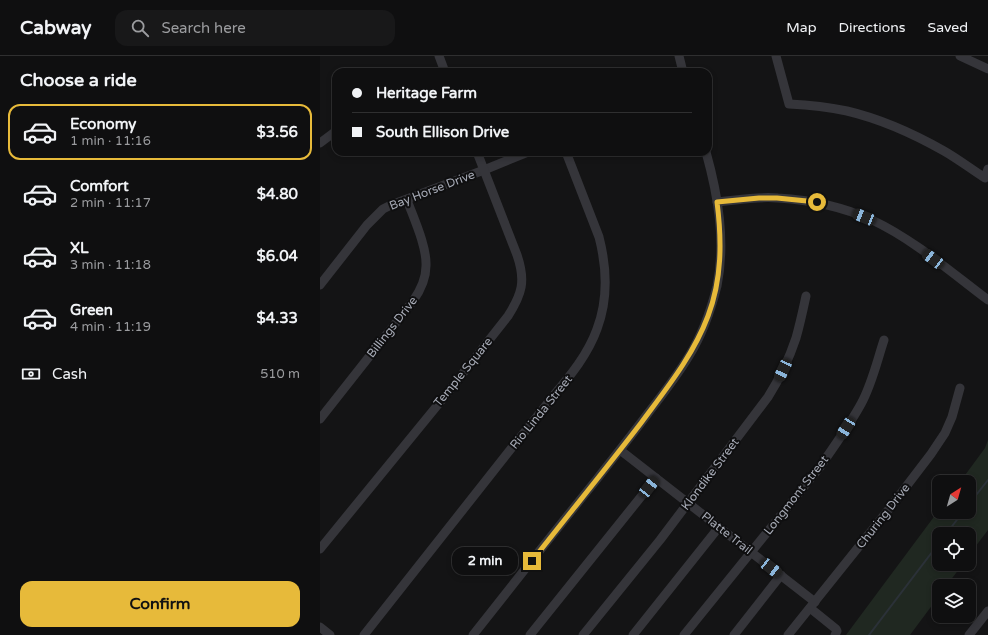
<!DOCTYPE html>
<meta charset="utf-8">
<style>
:root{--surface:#0f0f10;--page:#181819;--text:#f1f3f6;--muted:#9b9c9f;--line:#2f2f30;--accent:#e7ba3a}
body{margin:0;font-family:"Varela Round",sans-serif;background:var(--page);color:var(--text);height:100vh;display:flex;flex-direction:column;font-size:15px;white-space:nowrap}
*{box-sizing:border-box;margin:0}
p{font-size:13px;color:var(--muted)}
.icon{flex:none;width:22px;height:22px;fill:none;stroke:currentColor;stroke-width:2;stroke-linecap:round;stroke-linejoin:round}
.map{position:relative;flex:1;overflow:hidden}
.side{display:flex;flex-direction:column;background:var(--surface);width:320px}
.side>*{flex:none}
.hud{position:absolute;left:12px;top:12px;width:380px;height:88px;border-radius:12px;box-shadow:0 2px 6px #0003,0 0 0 1px var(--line);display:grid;align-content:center;height:88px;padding:0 20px;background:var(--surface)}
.needle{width:26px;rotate:37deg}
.tools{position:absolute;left:612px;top:419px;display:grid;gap:8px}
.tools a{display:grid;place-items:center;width:44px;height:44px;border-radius:8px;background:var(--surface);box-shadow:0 2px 6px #0003,0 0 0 1px var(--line);font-size:20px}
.end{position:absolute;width:18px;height:18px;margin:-9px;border:5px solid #e7ba3a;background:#111;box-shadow:0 0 0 2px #111}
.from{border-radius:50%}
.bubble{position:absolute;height:28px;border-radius:12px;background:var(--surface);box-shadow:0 2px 6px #0003,0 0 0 1px var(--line);font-size:13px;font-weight:700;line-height:28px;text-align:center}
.car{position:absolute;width:12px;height:24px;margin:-12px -6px;border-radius:5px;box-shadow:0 0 3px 1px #0007;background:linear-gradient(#222 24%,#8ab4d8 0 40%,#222 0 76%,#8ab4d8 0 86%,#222 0)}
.hud b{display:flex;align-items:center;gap:14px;height:38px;font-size:15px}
.hud b+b{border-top:1px solid var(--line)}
.hud i{width:10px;height:10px;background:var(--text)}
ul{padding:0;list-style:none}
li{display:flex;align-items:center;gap:12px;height:56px;margin:0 8px 6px;padding:0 12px;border:2px solid transparent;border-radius:12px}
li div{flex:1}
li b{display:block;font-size:15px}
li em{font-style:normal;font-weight:700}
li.on{border-color:var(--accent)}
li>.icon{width:36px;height:36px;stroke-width:1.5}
h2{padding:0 20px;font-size:18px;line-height:48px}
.pay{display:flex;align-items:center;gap:10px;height:44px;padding:0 20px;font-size:15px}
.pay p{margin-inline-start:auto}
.cta{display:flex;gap:8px;margin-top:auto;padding:8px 20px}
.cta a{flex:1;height:46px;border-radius:12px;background:var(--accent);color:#111;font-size:16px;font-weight:700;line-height:46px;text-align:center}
header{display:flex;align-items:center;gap:24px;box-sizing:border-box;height:56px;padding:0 20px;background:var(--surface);border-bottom:1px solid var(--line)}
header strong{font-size:19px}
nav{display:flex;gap:22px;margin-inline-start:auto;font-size:14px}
.search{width:280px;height:36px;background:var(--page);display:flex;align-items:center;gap:10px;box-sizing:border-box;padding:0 14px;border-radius:12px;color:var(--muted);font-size:15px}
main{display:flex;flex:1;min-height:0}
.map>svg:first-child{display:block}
.green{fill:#202821}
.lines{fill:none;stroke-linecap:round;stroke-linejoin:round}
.stream{stroke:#2b3138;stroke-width:2}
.minor{stroke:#35353a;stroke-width:9}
.route{stroke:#e7ba3a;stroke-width:5}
.labels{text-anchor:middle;stroke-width:4;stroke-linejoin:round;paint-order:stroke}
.street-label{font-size:12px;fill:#a6aab5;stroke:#0f0f10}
</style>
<header>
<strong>Cabway</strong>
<div class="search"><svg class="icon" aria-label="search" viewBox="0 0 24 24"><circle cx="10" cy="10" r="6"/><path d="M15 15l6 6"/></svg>Search here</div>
<nav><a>Map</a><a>Directions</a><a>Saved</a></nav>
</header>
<main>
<section class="side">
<h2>Choose a ride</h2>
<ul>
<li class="on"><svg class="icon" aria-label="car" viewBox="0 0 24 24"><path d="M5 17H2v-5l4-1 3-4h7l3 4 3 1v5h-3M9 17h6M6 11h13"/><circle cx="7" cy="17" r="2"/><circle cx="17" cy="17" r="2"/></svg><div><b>Economy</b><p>1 min · 11:16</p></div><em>$3.56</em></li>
<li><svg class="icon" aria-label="car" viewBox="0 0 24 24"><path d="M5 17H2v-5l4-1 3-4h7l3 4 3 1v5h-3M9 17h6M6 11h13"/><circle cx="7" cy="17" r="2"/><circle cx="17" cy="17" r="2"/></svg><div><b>Comfort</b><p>2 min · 11:17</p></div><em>$4.80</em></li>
<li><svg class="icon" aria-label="car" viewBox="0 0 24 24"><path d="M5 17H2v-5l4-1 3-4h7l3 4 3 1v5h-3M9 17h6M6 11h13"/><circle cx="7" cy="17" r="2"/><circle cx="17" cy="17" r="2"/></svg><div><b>XL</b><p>3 min · 11:18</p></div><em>$6.04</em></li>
<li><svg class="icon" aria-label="car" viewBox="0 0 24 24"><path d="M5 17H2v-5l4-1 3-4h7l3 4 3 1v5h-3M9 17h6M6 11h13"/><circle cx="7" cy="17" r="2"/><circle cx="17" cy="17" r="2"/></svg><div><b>Green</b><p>4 min · 11:19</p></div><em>$4.33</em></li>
</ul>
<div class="pay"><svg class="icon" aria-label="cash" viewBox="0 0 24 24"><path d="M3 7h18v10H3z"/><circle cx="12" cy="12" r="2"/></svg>Cash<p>510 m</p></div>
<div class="cta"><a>Confirm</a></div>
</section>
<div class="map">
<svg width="668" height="579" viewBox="0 0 668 579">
<rect width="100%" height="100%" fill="#141415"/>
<path class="green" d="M668,384V474L649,499V478H619V508H643L626,530H619V540L590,579H526L619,454V456H649V426H640L665,392Z"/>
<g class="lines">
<g class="stream">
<path d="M649,448L668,424"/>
<path d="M626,478L643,456"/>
<path d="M549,579L619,487"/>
</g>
<g class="minor">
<path d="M119,0L125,16"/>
<path d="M359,0L363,16"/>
<path d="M456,0L469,48C489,49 508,51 527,55C561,63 594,78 624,95C638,103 651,113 665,122L668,113"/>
<path d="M640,0L668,13"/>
<path d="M0,87L16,75"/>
<path d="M397,146C418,144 438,140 458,142C491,144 523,151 552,164C593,183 632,217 668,244"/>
<path d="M0,229L47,169L63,153L71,149L164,114L208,96"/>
<path d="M0,363L93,245C100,235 106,223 106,210C107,191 94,163 87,144"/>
<path d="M300,394L495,546"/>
<path d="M0,493L125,340L188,260C202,238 206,225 197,199L157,96"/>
<path d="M490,552L516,573L517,575L515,579"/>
<path d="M0,571L10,579"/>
<path d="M44,579C94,516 144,452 194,389C208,372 221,356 234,339C251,319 268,298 277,273C288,244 287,212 279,181L246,96"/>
<path d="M153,579C194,527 235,475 277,423C294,401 312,379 329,356C343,338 357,320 369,300C382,279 391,254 397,230C406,185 398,139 386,96"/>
<path d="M210,579L336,422"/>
<path d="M263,579L340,484L448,341C460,322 469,303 476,282C480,268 483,254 486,240"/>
<path d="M313,579L399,471"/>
<path d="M364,579L500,411C514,390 529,370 541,348C552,328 557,305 564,284"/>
<path d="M414,579L461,519"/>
<path d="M468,579L569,453L611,398L625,377L632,361L640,332"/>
<path d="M649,579L668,555"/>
</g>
</g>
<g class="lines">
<path class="route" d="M212,505C248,459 285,414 321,367C346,333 373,300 388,260C402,223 402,185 397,146L439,142H457L497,146"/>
</g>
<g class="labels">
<g class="street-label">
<text transform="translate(112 134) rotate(-21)" y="4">Bay Horse Drive</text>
<text transform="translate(72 271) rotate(-52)" y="4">Billings Drive</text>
<text transform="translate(143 316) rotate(-51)" y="4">Temple Square</text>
<text transform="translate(221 356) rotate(-51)" y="4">Rio Linda Street</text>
<text transform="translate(390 418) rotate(-53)" y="4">Klondike Street</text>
<text transform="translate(476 439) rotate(-52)" y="4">Longmont Street</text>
<text transform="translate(563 460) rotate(-52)" y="4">Churing Drive</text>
<text transform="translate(407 477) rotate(38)" y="4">Platte Trail</text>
</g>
</g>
</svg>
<div class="tools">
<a><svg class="needle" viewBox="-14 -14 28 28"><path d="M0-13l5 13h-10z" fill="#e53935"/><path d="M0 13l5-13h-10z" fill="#9b9c9f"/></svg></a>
<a><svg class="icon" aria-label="locate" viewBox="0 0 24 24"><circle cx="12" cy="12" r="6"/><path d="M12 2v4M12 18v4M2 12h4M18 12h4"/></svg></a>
<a><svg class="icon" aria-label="layers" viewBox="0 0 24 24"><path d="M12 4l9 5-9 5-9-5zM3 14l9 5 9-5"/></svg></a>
</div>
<i class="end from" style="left:497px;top:146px"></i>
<i class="end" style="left:212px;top:505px"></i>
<div class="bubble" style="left:132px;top:491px;width:66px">2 min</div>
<i class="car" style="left:544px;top:161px;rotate:292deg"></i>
<i class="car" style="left:613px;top:203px;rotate:307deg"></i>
<i class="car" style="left:463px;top:314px;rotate:205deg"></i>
<i class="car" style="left:526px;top:372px;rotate:212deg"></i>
<i class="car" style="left:329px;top:431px;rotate:38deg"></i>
<i class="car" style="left:451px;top:512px;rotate:128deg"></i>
<div class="hud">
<b><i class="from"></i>Heritage Farm</b>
<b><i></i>South Ellison Drive</b>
</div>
</div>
</main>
